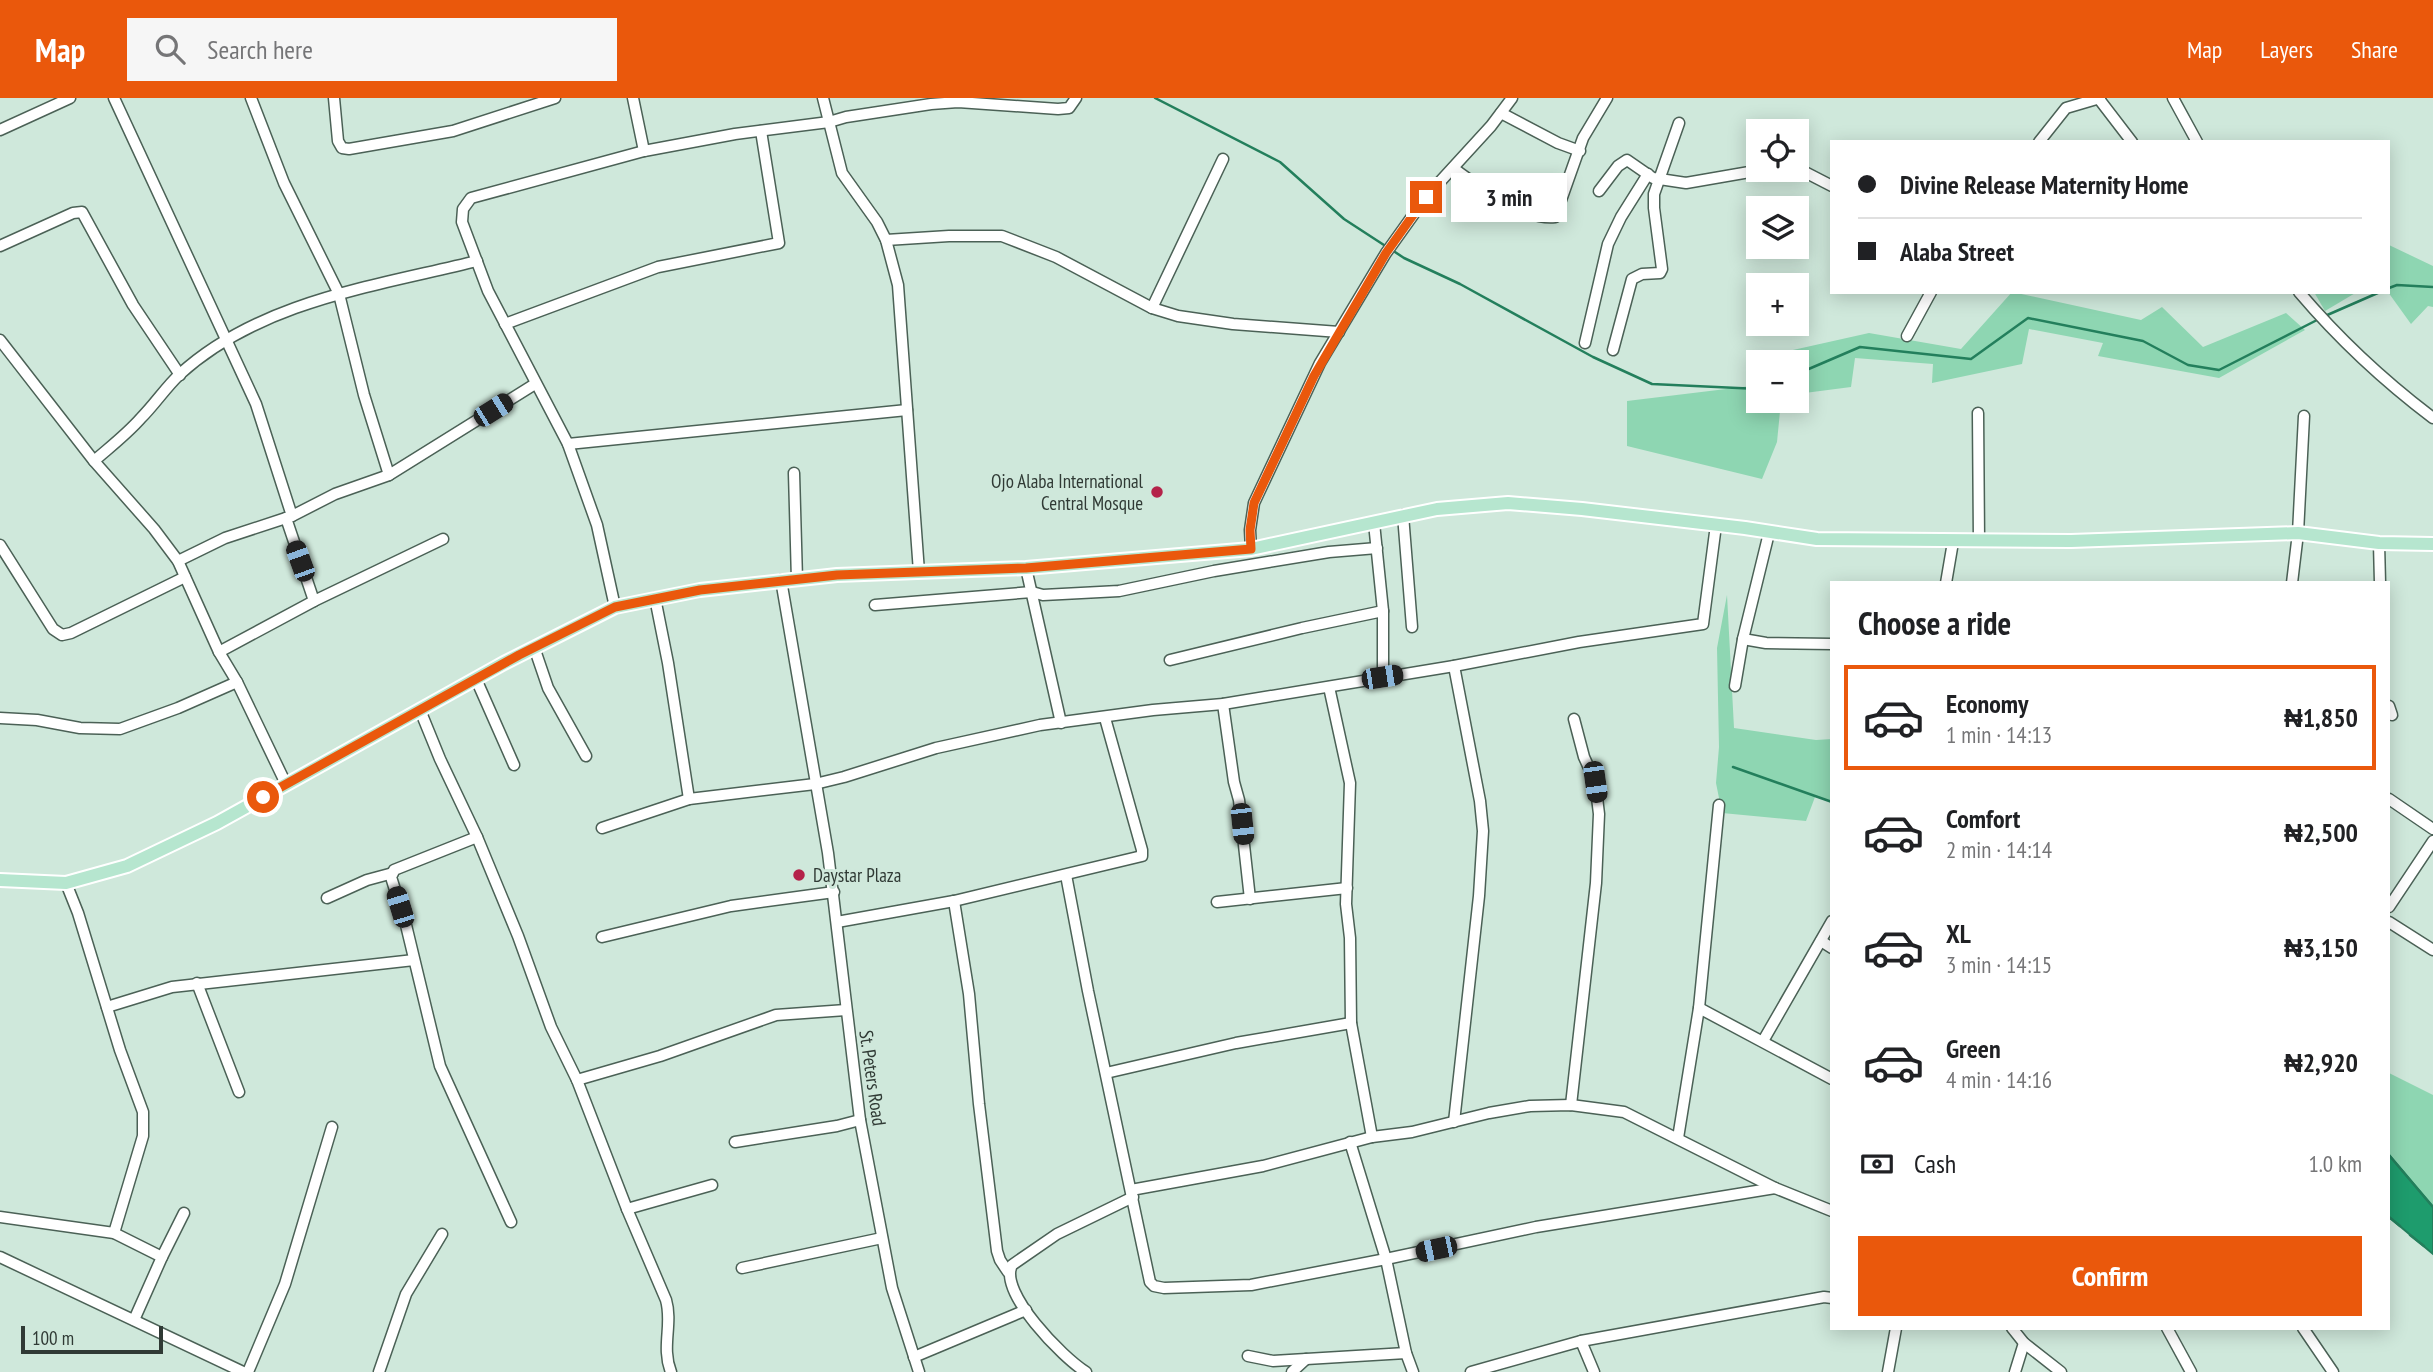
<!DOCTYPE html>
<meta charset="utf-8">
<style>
:root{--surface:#fff;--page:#f6f6f6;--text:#202124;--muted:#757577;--line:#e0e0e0;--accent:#ea580c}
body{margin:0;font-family:"PT Sans Narrow",sans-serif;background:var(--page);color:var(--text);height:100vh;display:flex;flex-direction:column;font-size:26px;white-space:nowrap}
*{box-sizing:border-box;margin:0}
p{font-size:23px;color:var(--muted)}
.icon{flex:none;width:38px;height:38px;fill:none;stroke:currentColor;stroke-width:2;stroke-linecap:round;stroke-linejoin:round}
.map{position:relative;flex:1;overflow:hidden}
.side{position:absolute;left:1830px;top:483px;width:560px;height:749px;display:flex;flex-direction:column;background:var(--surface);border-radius:0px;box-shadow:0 4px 18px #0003}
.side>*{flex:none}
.banner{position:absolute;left:1830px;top:42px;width:560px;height:154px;border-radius:0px;box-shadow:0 4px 18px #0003;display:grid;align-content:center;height:154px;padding:0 28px;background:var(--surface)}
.tools{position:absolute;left:1746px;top:21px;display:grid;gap:14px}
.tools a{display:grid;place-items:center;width:63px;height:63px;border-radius:0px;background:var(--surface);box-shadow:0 4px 18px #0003;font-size:35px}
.scale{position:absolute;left:21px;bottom:18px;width:142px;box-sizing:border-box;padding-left:7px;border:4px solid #303a35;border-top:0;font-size:19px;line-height:24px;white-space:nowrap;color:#303a35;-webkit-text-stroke:5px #cfe8db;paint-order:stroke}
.end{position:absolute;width:32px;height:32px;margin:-16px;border:9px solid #ea580c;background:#fff;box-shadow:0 0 0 4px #fff}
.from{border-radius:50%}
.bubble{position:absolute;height:49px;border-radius:0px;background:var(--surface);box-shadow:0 4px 18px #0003;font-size:23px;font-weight:800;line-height:49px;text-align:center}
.car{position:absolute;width:21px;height:42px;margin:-21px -10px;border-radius:9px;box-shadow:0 0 5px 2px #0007;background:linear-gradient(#222 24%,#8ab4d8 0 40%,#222 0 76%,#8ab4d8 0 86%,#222 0)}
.banner b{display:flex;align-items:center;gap:24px;height:66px;font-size:26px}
.banner b+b{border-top:2px solid var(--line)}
.banner i{width:18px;height:18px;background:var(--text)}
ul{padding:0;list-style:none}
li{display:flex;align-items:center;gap:21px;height:105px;margin:0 14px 10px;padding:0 14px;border:4px solid transparent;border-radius:0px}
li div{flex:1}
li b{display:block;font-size:26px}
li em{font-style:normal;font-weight:800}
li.current{border-color:var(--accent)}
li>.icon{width:63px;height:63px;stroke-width:1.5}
h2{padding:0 28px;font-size:32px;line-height:84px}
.pay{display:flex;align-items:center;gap:18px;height:77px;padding:0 28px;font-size:26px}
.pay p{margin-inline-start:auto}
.cta{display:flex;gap:14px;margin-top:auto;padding:14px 28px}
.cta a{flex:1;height:80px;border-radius:0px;background:var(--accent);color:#fff;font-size:28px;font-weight:800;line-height:80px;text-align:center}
header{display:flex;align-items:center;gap:42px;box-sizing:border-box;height:98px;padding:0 35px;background:var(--accent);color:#fff}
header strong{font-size:33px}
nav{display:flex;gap:38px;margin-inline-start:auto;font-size:24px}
.search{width:490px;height:63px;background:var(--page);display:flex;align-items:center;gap:18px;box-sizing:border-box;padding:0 24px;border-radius:0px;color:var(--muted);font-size:26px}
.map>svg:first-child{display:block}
.green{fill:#8ed6b2}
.water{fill:#1e9c6d;stroke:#237f5c;stroke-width:2}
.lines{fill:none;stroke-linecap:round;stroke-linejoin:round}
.stream{stroke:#237f5c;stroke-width:2.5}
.minor-casing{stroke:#4b6156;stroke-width:13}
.major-casing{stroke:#fff;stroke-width:16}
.minor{stroke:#fff;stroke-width:10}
.major{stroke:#b6e6cf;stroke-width:12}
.route{stroke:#ea580c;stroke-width:9}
.poi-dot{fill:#b42249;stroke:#cfe8db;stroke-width:2.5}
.labels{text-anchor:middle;stroke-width:6;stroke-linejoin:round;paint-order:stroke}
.poi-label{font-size:19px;fill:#303a35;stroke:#cfe8db;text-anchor:end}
.street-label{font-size:19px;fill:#303a35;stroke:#cfe8db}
</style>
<header>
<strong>Map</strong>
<div class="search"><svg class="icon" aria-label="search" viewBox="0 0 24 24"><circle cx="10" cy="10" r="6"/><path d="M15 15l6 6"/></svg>Search here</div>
<nav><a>Map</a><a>Layers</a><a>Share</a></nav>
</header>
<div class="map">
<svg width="2433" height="1274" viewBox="0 0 2433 1274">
<rect width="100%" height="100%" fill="#cfe8db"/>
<g class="green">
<path d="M2389,147L2433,168V209L2428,208L2411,226L2388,194Z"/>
<path d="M2012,194L2141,222L2162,209L2203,249L2286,215L2305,232L2219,280L2098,258L2103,245L2029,231L2022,266L1932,285L1933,266L1855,260L1851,289L1797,296V264H1778L1784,254L1869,235L1961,251Z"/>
<path d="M2314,194H2357L2325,213Z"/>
<path d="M1759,287V303H1781L1777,344L1762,381L1627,348V303Z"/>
<path d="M1727,497L1734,630L1816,642L1832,641V704L1815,699L1806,723L1722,715L1716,685L1719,649L1717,550Z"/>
<path d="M2389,975L2433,997V1109L2389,1057Z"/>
</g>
<path class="water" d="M2389,1057L2433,1109V1156L2389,1119Z"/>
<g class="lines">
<g class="stream">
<path d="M1155,0L1280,64L1344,121L1387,149"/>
<path d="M1392,152L1404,160L1460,186L1593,259L1652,286L1759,291"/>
<path d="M2389,190L2397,187L2433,189"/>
<path d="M2325,218L2380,194"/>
<path d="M1797,276L1860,249L1971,261L2028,220L2143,243L2188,267L2219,272L2319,221"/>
<path d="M1733,669L1832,704"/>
<path d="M2389,1057L2433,1109"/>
<path d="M2389,1119L2400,1128"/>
<path d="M2410,1137L2424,1148"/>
</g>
<defs>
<g id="minor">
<path d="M114,0L256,306L292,418"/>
<path d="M251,0L284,85L339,196L364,297L389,377"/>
<path d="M334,0L338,43L342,50L349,51L453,33L555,0"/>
<path d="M633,0L644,53"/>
<path d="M823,0L842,75L877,124L886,142L898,187L919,474"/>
<path d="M2173,0L2197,44"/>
<path d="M2099,1L2132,44"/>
<path d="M1501,15L1558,45L1580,53"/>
<path d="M0,32L70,0"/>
<path d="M2039,44L2066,10L2100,0"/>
<path d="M1453,70C1476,87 1525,123 1555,119L1583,40L1607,0"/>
<path d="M1797,70L1832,88"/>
<path d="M1599,93L1618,68L1627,62L1653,80L1686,85L1761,72"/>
<path d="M886,142L949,138H1002L1056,159L1152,210L1178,218L1233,226L1339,234"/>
<path d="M0,148L73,115L82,114L133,207L180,277"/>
<path d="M2299,194C2339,241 2384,283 2433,320"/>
<path d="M1152,210L1223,61"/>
<path d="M505,226L658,169L779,145L761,33"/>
<path d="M1907,238L1931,194"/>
<path d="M0,242L94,363L154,431L178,463L219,554L237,584L286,686"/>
<path d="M1585,245L1608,146L1621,119L1648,76"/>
<path d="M1613,252L1632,181L1642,176L1660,175L1662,171L1654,110V96L1679,25"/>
<path d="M1978,315L1979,443"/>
<path d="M568,346L907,312"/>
<path d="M94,363C110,349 127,336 141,320C155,306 166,289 180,276C260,203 376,188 477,163"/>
<path d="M794,375L797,482"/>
<path d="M1403,417L1412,529"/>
<path d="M286,420L314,503"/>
<path d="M1374,425L1383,513V579"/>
<path d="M2379,445L2380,485"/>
<path d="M0,447L53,531L62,537L71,535L185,479"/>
<path d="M1251,451L1250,432L1254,405L1320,265L1386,155L1426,99L1491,28L1512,0"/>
<path d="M178,463L225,440L292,418L335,396L389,377L535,286"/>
<path d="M1026,470L1061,625"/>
<path d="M781,482L828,755L860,1022L892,1190L919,1274"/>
<path d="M1946,485L1953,444"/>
<path d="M2292,485L2298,435L2304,318"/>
<path d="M655,500L668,565L689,701"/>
<path d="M875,507L1032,494L1043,497L1119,493L1214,473L1329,454L1377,450"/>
<path d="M615,509L597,427L568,346L488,193L462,124L463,111L471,100L644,53L735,36L829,24L846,19L931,6L958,4L1058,11L1069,10L1076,0"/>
<path d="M1743,541L1766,545L1832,546"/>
<path d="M534,549L548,590L586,658"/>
<path d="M219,554L314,503L443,441"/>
<path d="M1170,562L1302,530L1383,513"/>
<path d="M1454,568L1480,703L1483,733L1479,798L1454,1024"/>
<path d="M476,581L514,667"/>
<path d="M1735,588L1743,541L1769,435"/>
<path d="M1329,589L1350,685L1346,806L1350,840L1351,925L1372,1039"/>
<path d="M1223,606L1234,684L1239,702L1250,801"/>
<path d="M2389,608L2392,617"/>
<path d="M420,612L440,661L477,739L518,838L551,929L577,982L627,1111L666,1202C673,1226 661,1249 671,1274"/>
<path d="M0,620L37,622L80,630L120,631L178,610L237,584"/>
<path d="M2389,701L2433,731"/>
<path d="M602,730L689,701L815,686L844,679L936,650L1040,627L1153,612L1223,606L1454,568L1579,544L1703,526L1716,427"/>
<path d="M477,739L394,772L391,779L406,827L440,968L511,1124"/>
<path d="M1066,777L1088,893L1150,1184L1154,1188L1164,1190L1251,1187L1386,1161L1536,1129L1775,1090"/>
<path d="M66,785L78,815L120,952L143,1014V1038L114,1135"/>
<path d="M327,800L367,782L393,775"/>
<path d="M954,803L969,896L979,1006L997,1153L1000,1162L1008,1174"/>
<path d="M1217,804L1347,790"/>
<path d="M2389,809L2433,743"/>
<path d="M837,824L954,803L1142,758V752L1105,620"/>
<path d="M2389,824L2433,852"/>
<path d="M602,839L731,808L834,794"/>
<path d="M1821,843L1832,850"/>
<path d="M197,885L239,994"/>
<path d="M107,909L172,889L414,862"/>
<path d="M1699,910L1832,981"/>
<path d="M1763,943L1832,823"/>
<path d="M1106,975L1236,945L1351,925"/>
<path d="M577,982L660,958L776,917L846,912"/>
<path d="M1571,1007L1596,785L1599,716L1595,683L1584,659L1574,621"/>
<path d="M1678,1040L1699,910L1719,707"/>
<path d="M735,1044L837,1028L860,1022"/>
<path d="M1350,1044L1386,1161L1406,1255L1413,1274"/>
<path d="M1131,1092L1263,1068L1372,1039L1412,1034L1489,1015L1530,1008L1571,1007L1624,1014L1775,1090L1832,1113"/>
<path d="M627,1111L712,1087"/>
<path d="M0,1119L114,1135L162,1159L134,1222"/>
<path d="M0,1159L243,1274"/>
<path d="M162,1159L184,1115"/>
<path d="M742,1170L882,1140"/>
<path d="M2012,1230L2024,1245L2061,1274"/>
<path d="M2167,1230L2191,1274"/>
<path d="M2303,1230L2333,1274"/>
<path d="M1581,1243L1594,1274"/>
<path d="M1248,1258L1273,1263L1406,1255"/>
<path d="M914,1259L1026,1212"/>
<path d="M248,1274L285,1186L332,1029"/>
<path d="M379,1274L406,1196L442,1136"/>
<path d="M1086,1274C1063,1260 998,1194 1012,1167L1057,1136L1133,1099"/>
<path d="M1292,1274L1306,1261"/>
<path d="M1471,1274L1581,1243L1824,1199L1832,1200"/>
<path d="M1888,1274L1896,1230"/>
<path d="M2015,1274L2024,1245"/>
</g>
<path id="major" d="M0,782L66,785L127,768L217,725L504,565L615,509L700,492L837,477L1026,470L1251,451L1437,411L1508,405L1582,411L1745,430L1817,441L2071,443L2298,435L2379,445L2433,446"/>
</defs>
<use href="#minor" class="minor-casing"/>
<use href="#major" class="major-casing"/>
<use href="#minor" class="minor"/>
<use href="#major" class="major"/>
</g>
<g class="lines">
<path class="route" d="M263,699L519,557L615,509L700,492L837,477L1026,470L1251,451L1250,432L1254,405L1314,278L1386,155L1426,99"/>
</g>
<g class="poi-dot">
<circle cx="1157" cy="394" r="7"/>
<circle cx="799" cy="777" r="7"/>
</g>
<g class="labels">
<g class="poi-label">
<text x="1143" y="390">Ojo Alaba International<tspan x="1143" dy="22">Central Mosque</tspan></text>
<text x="813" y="784" text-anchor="start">Daystar Plaza</text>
</g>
<g class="street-label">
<text transform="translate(873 980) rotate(82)" y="7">St. Peters Road</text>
</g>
</g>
</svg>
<div class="tools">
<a><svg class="icon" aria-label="locate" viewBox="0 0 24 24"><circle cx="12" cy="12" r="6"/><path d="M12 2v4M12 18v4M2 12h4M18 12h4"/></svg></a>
<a><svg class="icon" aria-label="layers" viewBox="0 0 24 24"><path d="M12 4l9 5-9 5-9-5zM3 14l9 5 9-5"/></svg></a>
<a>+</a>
<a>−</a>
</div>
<div class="scale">100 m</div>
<i class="end from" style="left:263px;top:699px"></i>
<i class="end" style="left:1426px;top:99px"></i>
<div class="bubble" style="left:1451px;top:75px;width:116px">3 min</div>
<i class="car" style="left:493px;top:312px;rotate:58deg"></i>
<i class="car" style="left:300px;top:463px;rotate:340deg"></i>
<i class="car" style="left:1382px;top:579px;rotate:81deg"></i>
<i class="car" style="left:1595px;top:684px;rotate:172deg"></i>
<i class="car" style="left:1242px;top:726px;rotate:174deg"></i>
<i class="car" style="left:400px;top:809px;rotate:343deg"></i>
<i class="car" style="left:1436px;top:1151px;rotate:258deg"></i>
<div class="banner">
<b><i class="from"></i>Divine Release Maternity Home</b>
<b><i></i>Alaba Street</b>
</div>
<section class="side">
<h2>Choose a ride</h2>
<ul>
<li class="current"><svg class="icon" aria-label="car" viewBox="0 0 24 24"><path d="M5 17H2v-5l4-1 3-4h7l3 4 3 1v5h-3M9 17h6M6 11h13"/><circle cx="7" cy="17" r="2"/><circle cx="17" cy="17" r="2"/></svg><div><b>Economy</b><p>1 min · 14:13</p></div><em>₦1,850</em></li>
<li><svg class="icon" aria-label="car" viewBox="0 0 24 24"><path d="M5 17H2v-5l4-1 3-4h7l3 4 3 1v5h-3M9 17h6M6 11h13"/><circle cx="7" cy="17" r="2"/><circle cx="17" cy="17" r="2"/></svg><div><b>Comfort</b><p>2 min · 14:14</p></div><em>₦2,500</em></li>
<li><svg class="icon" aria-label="car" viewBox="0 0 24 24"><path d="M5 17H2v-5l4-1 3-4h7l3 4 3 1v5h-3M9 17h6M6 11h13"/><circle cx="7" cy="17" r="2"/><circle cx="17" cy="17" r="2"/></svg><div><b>XL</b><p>3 min · 14:15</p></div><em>₦3,150</em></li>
<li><svg class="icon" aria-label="car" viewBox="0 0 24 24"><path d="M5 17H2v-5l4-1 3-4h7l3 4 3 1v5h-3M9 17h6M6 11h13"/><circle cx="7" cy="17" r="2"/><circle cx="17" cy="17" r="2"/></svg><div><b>Green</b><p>4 min · 14:16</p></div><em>₦2,920</em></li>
</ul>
<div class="pay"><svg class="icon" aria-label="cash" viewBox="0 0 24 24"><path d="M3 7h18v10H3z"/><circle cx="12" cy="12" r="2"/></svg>Cash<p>1.0 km</p></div>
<div class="cta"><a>Confirm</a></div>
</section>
</div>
